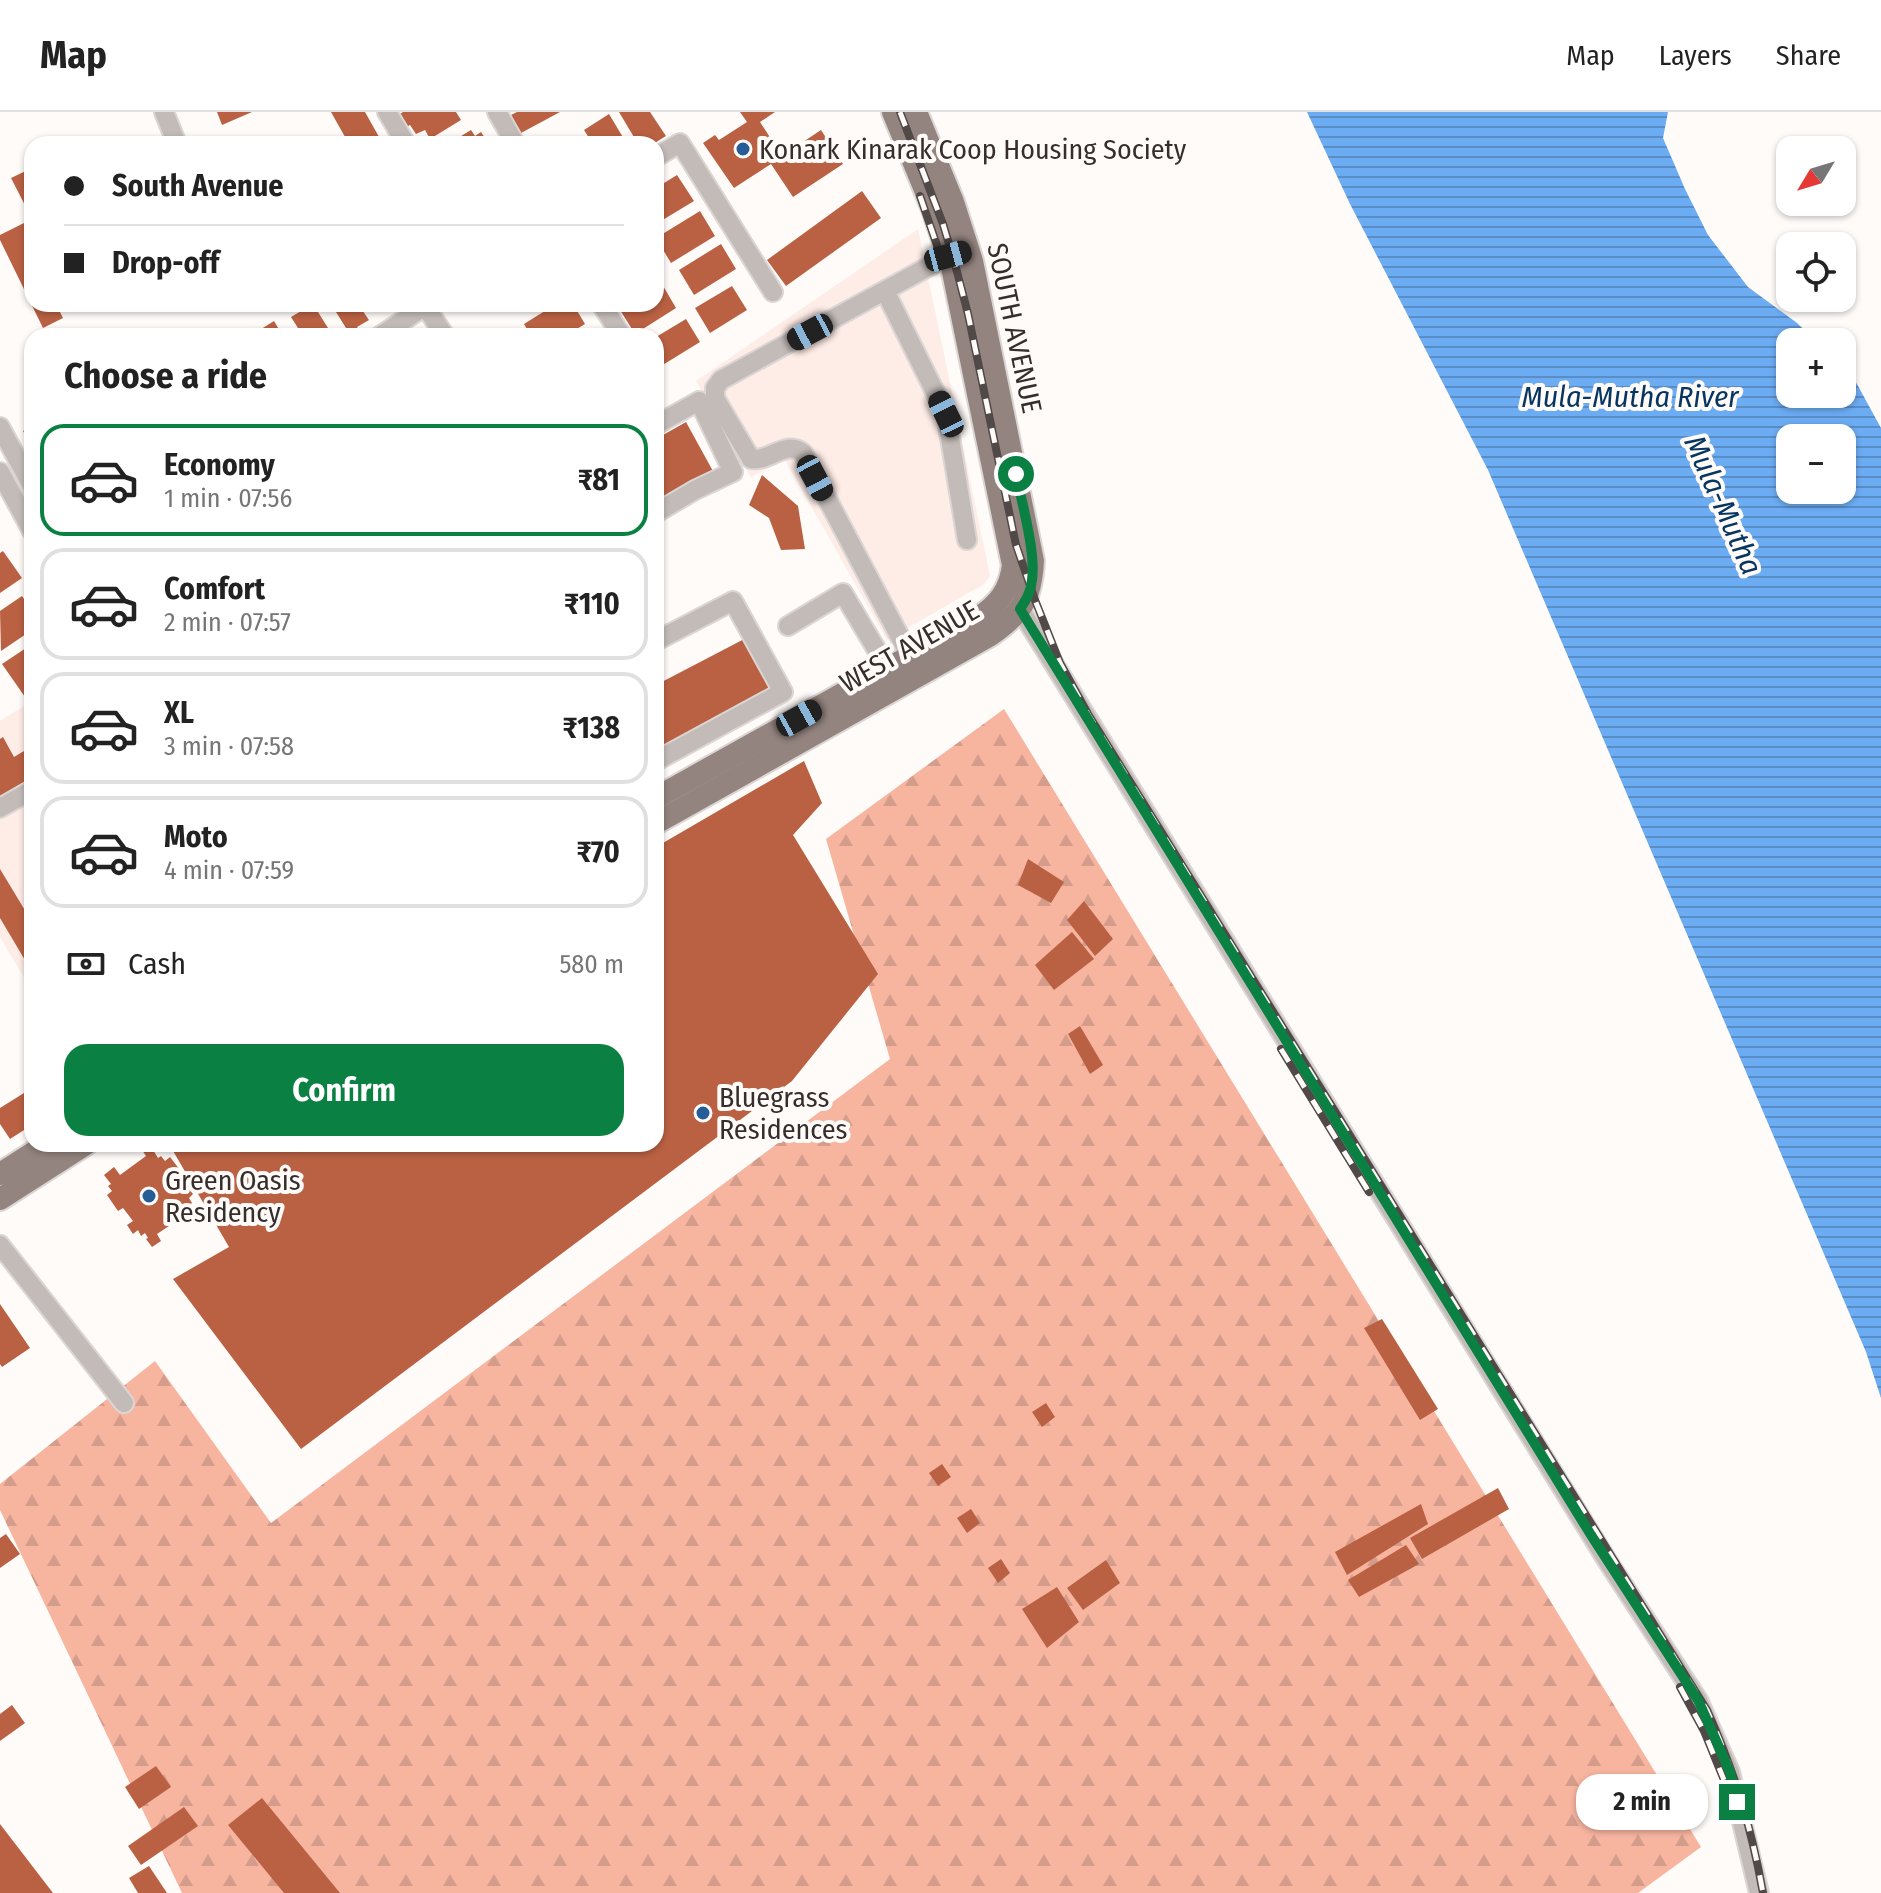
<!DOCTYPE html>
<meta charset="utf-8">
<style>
:root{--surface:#fff;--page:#f2f2f2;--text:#222;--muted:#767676;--line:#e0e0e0;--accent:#0b8043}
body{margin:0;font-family:"Fira Sans Condensed",sans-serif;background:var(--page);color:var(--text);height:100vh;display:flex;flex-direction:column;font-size:30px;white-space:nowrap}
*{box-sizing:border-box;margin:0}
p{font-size:26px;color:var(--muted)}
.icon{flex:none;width:44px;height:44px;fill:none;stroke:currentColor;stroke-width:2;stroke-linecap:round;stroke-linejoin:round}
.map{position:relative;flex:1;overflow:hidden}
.drawer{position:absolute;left:24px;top:216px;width:640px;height:824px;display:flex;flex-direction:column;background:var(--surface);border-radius:24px;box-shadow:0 2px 6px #0004}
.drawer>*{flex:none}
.banner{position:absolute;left:24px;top:24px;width:640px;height:176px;border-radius:24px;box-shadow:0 2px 6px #0004;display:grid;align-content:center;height:176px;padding:0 40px;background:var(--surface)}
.needle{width:52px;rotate:232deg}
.fabs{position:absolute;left:1776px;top:24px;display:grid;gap:16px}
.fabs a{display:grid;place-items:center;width:80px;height:80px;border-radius:16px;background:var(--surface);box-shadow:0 2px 6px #0004;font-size:40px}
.end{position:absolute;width:36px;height:36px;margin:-18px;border:10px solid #0b8043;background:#fff;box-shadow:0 0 0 4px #fff}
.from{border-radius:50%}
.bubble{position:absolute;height:56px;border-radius:24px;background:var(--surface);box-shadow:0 2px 6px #0004;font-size:26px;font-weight:700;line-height:56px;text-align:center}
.car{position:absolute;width:24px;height:48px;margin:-24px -12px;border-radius:10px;box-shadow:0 0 6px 2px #0007;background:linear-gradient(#222 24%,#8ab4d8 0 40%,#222 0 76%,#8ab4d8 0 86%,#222 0)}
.banner b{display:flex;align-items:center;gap:28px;height:76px;font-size:30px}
.banner b+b{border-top:2px solid var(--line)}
.banner i{width:20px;height:20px;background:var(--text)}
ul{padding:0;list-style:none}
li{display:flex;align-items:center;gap:24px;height:112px;margin:0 16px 12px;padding:0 24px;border:4px solid var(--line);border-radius:24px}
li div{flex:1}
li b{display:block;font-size:30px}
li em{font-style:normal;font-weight:700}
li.selected{border-color:var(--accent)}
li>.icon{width:72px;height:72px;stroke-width:1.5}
h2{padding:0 40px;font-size:36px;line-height:96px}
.pay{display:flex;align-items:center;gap:20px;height:88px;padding:0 40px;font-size:30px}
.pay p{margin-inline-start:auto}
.action{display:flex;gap:16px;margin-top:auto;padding:16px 40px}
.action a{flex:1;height:92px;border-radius:24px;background:var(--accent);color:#fff;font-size:32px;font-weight:700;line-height:92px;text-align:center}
header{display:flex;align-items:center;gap:48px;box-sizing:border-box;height:112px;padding:0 40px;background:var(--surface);border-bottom:2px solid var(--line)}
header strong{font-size:38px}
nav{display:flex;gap:44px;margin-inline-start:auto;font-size:28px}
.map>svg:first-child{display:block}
.built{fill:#feece7}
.forest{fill:url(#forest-firs)}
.green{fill:#f7b5a0}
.water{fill:url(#water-rules);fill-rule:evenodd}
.building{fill:#ba6143}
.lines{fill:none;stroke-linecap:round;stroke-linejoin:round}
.minor-casing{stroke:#dbd6d4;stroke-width:22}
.major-casing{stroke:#dbd6d4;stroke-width:26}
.minor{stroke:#c3bbb8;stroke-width:18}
.major{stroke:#94847f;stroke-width:22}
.rail-casing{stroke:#504947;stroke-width:8}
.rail{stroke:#fffbf9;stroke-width:5;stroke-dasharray:15;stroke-linecap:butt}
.route{stroke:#0b8043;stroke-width:10}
.poi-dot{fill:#275d96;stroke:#fffbf9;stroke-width:3}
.labels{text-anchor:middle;stroke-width:8;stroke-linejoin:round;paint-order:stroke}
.poi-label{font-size:28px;fill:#362e2c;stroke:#fffbf9;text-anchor:start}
.street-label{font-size:28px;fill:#362e2c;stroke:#fffbf9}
.water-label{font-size:30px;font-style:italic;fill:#073663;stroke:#fffbf9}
</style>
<header>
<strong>Map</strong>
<nav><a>Map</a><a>Layers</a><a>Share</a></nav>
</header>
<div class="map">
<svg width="1881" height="1781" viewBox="0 0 1881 1781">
<defs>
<pattern id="forest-firs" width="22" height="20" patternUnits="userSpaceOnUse" patternTransform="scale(2)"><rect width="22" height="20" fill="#f7b5a0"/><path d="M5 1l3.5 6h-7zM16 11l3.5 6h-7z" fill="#d49c8a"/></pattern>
<pattern id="water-rules" width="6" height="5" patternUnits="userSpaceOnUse" patternTransform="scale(2)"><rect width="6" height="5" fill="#6cacf3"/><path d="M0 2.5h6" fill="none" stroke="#5a8cc5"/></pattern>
</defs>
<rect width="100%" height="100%" fill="#fffbf9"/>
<g class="built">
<path d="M918,117L990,464L984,472L887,528L785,348L751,365L696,269Z"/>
<path d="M32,589V879L0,825V609Z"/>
</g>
<path class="forest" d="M1004,597L1701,1735L1638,1781H182L0,1398V1372L155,1249L271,1411L890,947L826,727Z"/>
<path class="green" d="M32,691V778L24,765L28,693Z"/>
<path class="water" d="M1307,0H1668L1663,26L1685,77L1708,123L1748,175L1797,211L1817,230H1790V282H1842V254L1852,263L1881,316V1286L1866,1240L1488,358L1350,92ZM1790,326H1842V378H1790Z"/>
<g class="building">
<path d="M217,0H252L222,13Z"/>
<path d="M331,0H365L383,32H349Z"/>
<path d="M403,0H456L461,8L430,27L425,18L416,22L410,13L408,14L400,2Z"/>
<path d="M517,0H560L521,21L511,3Z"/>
<path d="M619,0H650L666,24L653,32H638Z"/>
<path d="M740,0H775L760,10L782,44L821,18L843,52L793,85L771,52L734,76L703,31L715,23L719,28L747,10Z"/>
<path d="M609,2L627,32H593L584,18Z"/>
<path d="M471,18L475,24L481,20L489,32H448Z"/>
<path d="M32,56V192H56L63,206L43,216L0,128V123L32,107L11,66Z"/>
<path d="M677,63L694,89L656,112V76Z"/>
<path d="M862,79L881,106L786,174L767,148Z"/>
<path d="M700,99L715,124L671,151L656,126Z"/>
<path d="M721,132L736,157L694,183L679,158Z"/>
<path d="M662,172L676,196L635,222L620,198L629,192H656V175Z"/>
<path d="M732,174L747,198L710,221L695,196Z"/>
<path d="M313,192L333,224H303L291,205Z"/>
<path d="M331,192H358L369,208L357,215L359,219L351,224Z"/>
<path d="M380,192H399L385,200Z"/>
<path d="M556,192H573L585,212L565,224H531L524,212Z"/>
<path d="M686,207L700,230L661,254L656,246V225Z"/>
<path d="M274,209L283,224H250Z"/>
<path d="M686,310L714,361L656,392V327Z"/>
<path d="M32,314V333L23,319Z"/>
<path d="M762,363L798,394L805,437L781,438L769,406L749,393Z"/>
<path d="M3,439L22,466L0,481V441Z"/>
<path d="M22,484L32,499V518L1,539L0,499Z"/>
<path d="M750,524L778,578L656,641V573Z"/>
<path d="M32,532V581L25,585L2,552Z"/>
<path d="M3,625L14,645L24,639L32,652V665L0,684V627Z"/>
<path d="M804,649L822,691L793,723L878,862L792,969L301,1337L173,1167L229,1135L169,1032H656V735Z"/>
<path d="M1028,747L1064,770L1051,791L1018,773Z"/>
<path d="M0,757L32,810V860L0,806Z"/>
<path d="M1084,789L1113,827L1095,844L1067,808Z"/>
<path d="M1072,820L1094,847L1054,878L1035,853Z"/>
<path d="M1080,914L1103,953L1090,962L1068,922Z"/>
<path d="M32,976V1013L10,1027L0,1012V996Z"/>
<path d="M150,1033L158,1046L161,1044L165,1049L170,1045L180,1058L177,1061L193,1082L189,1086L192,1091L189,1094L192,1099L194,1097L199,1104L190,1111L184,1104L157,1122L161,1129L152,1135L146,1127L148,1126L145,1121L141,1124L138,1118L133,1122L127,1113L133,1109L123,1096L118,1099L107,1083L112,1079L108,1074L111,1072L104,1063L114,1055L120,1063L146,1044L142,1038Z"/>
<path d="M0,1192L30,1236L2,1255L0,1252Z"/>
<path d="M1382,1207L1438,1297L1420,1308L1364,1216Z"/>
<path d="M1046,1291L1055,1305L1042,1315L1032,1300Z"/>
<path d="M942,1352L951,1365L938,1374L929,1361Z"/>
<path d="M1498,1376L1509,1397L1422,1447L1410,1426Z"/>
<path d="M1421,1392L1428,1412L1347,1463L1335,1440Z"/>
<path d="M971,1397L980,1411L967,1421L957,1406Z"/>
<path d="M6,1422L20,1442L0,1456V1426Z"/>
<path d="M1406,1433L1419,1452L1359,1485L1348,1468Z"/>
<path d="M1001,1447L1010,1461L998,1471L988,1456Z"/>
<path d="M1106,1448L1120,1471L1083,1498L1067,1476Z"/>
<path d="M1057,1475L1079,1510L1047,1536L1022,1497Z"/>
<path d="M12,1593L25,1611L0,1629V1602Z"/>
<path d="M156,1654L171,1675L139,1697L125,1675Z"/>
<path d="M262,1686L340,1781H284L228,1713Z"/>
<path d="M184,1695L198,1714L141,1753L128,1734Z"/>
<path d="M0,1712L53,1781H0Z"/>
<path d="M149,1754L167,1781H138L129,1766Z"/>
</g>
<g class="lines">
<defs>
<g id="minor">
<path d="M164,0L177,32"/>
<path d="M387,0L406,32"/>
<path d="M497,0L513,28"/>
<path d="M656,45L680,31L773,180"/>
<path d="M885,179L946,302L967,428"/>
<path d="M601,192L622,224"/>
<path d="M425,194L445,224"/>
<path d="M380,224L428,192"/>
<path d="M656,313L699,289L733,360L695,378L656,401"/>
<path d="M0,315L32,374"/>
<path d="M0,360L32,419"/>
<path d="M1020,497L1608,1450L1698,1588L1730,1660L1759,1781"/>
<path d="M788,514L843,481L888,557"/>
<path d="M656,529L733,489L783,580L656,649"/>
<path d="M910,544L803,341C786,327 770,350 751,347L715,286V276L721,268L948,144L961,141"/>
<path d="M0,696L32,678"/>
<path d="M0,1133L124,1291"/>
</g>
<g id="major">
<path d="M656,686L978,506C999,492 1010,478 1013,453L952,155L933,97L893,0"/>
<path d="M656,711L989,524C1021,502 1031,488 1033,449L972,149L953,90L916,0"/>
<path d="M0,1062L47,1032"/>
<path d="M0,1087L86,1032"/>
</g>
</defs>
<use href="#minor" class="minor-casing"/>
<use href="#major" class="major-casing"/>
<use href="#minor" class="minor"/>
<use href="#major" class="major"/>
<defs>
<g id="rail">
<path d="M900,0L943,112L955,152L968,202L1016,433L1035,488L1060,551L1088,602L1707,1598C1735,1661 1751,1714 1763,1781"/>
<path d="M920,84L941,145"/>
<path d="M1281,937L1369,1080"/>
<path d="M1680,1575L1704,1619L1724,1668"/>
</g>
</defs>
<use href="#rail" class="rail-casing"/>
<use href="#rail" class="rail"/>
</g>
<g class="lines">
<path class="route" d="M1016,362C1022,392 1036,440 1032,468C1031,480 1026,488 1020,497L1591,1423L1698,1588L1730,1660L1737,1690"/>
</g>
<g class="poi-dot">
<circle cx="743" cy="37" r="8"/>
<circle cx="703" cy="1001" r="8"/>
<circle cx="149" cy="1084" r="8"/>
</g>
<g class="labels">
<g class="poi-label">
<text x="759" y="47">Konark Kinarak Coop Housing Society</text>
<text x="719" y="995">Bluegrass<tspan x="719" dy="32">Residences</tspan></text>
<text x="165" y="1078">Green Oasis<tspan x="165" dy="32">Residency</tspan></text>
</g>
<g class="street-label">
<text transform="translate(1015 216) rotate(78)" y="10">SOUTH AVENUE</text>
<text transform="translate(909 534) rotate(-30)" y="10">WEST AVENUE</text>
</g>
<g class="water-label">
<text x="1630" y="295">Mula-Mutha River</text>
<text transform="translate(1723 393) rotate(66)" y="10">Mula-Mutha</text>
</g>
</g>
</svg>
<div class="fabs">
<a><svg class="needle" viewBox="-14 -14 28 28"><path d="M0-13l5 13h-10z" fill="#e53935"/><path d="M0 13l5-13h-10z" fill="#767676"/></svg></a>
<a><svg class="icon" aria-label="locate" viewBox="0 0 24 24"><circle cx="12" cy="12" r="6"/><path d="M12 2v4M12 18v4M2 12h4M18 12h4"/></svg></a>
<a>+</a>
<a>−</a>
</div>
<i class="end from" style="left:1016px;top:362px"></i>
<i class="end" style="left:1737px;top:1690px"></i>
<div class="bubble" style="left:1576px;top:1662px;width:132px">2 min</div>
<i class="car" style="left:948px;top:144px;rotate:75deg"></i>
<i class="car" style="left:810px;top:220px;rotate:242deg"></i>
<i class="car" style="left:946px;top:302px;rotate:334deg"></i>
<i class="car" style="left:815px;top:366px;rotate:152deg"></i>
<i class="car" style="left:799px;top:606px;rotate:61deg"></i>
<div class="banner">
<b><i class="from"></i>South Avenue</b>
<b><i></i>Drop-off</b>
</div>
<section class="drawer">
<h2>Choose a ride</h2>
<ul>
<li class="selected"><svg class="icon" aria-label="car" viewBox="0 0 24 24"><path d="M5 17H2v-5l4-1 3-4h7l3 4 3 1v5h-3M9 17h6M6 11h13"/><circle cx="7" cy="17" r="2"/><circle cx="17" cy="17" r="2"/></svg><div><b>Economy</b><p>1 min · 07:56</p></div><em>₹81</em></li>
<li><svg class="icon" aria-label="car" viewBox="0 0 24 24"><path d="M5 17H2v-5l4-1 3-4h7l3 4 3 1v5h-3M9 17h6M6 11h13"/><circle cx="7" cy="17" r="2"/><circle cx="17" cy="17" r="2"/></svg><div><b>Comfort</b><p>2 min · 07:57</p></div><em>₹110</em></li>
<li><svg class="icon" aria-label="car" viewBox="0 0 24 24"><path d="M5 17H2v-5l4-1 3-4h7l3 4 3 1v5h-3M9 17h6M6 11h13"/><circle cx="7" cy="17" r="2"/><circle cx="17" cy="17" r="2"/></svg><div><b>XL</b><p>3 min · 07:58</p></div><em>₹138</em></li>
<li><svg class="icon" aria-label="car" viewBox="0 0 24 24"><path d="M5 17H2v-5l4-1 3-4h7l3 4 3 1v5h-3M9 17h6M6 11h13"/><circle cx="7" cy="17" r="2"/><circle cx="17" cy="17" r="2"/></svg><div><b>Moto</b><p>4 min · 07:59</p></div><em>₹70</em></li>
</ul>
<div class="pay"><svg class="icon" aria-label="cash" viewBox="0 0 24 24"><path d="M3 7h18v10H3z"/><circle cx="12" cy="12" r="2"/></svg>Cash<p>580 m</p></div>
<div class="action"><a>Confirm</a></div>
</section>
</div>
